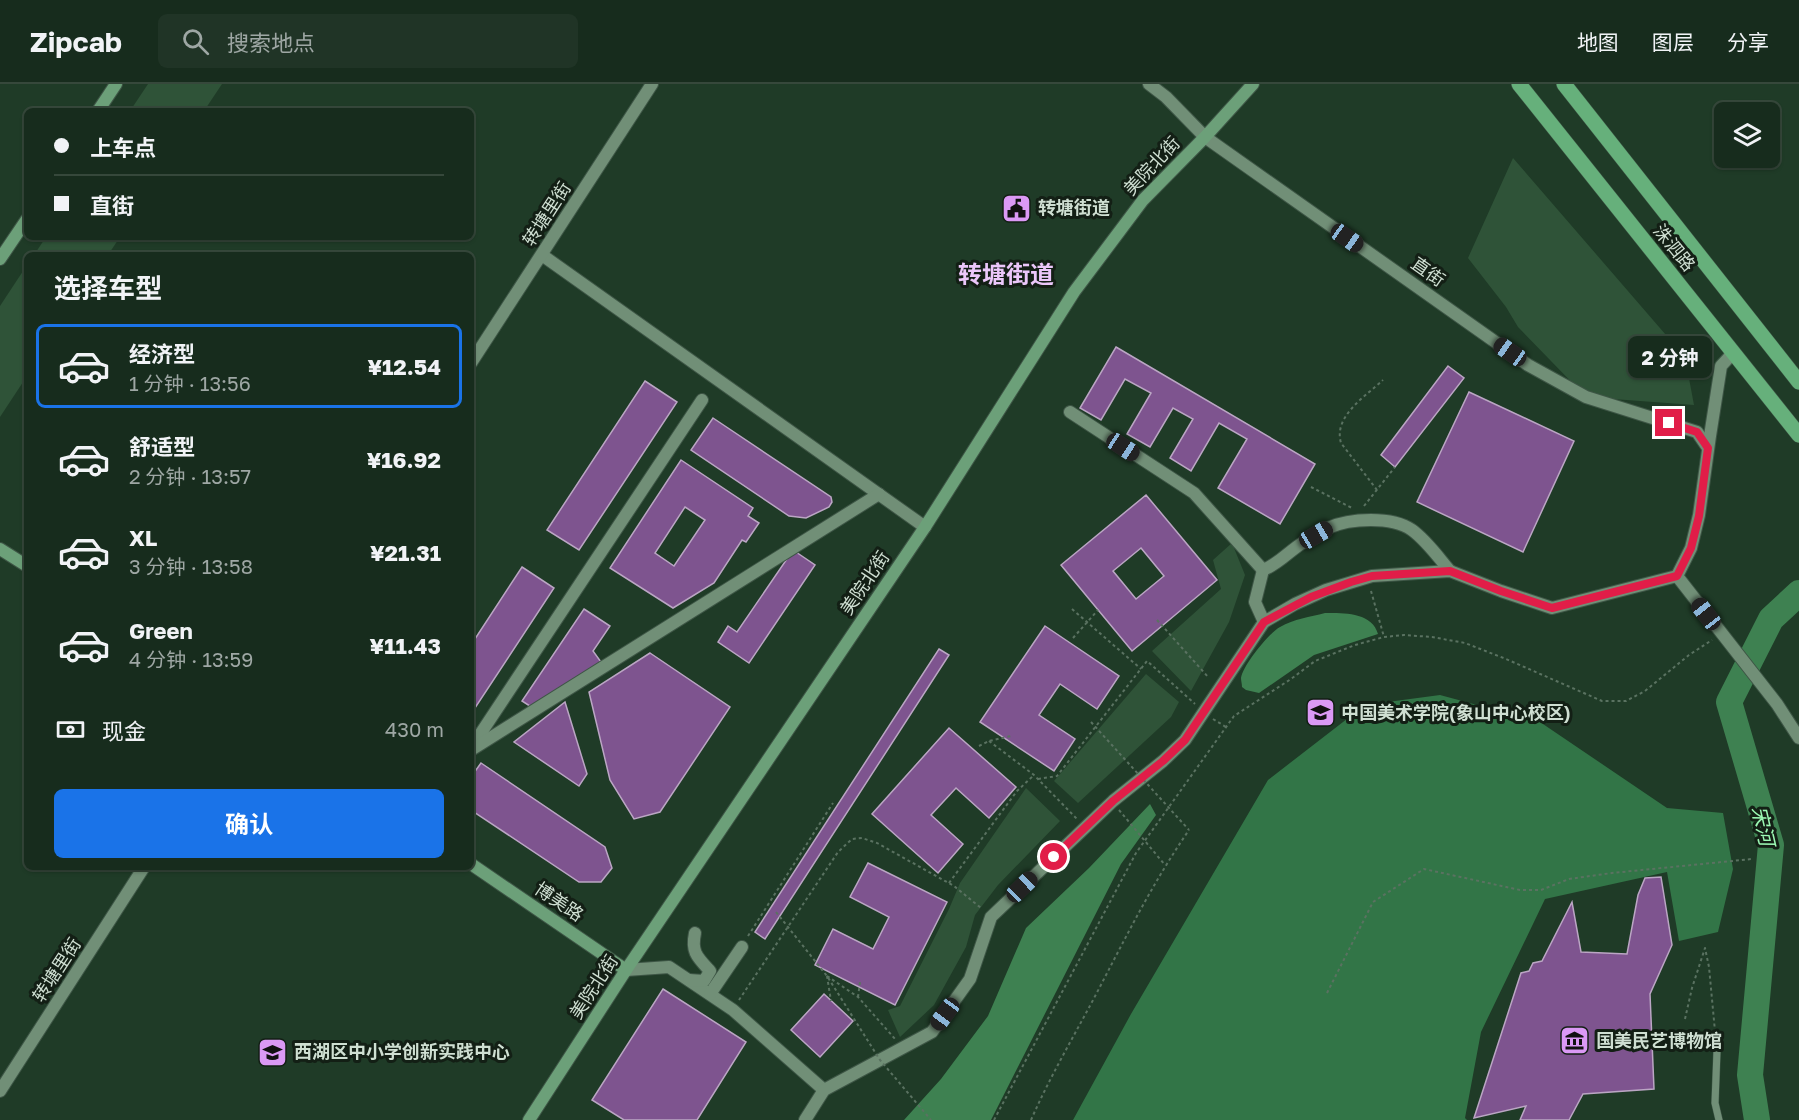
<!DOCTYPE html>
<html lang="zh">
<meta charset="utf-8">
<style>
:root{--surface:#172c1d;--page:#203426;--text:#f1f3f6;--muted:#9ea7a4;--line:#36483b;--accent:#1a73e8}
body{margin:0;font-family:"Golos Text","Noto Sans SC",sans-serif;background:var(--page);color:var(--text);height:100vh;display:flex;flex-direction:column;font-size:22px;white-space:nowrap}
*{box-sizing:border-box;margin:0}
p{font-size:20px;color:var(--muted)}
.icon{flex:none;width:33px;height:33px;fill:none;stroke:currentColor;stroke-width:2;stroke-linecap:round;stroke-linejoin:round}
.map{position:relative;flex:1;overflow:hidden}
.sheet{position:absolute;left:24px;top:168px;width:450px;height:618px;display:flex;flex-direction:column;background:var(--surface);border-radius:9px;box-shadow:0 2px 4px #0004,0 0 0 2px var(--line)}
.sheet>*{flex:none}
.banner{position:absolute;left:24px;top:24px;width:450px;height:132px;border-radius:9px;box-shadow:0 2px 4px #0004,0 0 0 2px var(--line);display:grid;align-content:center;height:132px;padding:0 30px;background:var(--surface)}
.fabs{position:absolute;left:1714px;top:18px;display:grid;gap:12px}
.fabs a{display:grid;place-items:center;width:66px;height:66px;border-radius:9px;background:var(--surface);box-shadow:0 2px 4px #0004,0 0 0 2px var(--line);font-size:30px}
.end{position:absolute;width:27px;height:27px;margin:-14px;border:8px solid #e11d48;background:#fff;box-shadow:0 0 0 3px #fff}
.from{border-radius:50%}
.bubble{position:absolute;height:42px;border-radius:9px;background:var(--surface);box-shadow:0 2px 4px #0004,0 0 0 2px var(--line);font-size:20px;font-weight:700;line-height:42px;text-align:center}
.car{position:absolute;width:18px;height:36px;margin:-18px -9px;border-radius:8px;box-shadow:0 0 4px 2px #0007;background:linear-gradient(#222 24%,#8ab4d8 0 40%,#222 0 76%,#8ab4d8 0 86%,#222 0)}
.banner b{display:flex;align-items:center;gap:21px;height:57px;font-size:22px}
.banner b+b{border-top:2px solid var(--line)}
.banner i{width:15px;height:15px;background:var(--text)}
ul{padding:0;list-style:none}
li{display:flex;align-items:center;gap:18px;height:84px;margin:0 12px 9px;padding:0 18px;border:3px solid transparent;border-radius:9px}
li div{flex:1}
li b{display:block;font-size:22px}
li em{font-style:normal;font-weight:700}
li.on{border-color:var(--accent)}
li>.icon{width:54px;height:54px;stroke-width:1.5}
h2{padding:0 30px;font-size:27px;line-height:72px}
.pay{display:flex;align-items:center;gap:15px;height:66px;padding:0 30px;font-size:22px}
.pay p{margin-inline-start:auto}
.primary-button{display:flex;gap:12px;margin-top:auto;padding:12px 30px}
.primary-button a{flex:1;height:69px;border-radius:9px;background:var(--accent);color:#fff;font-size:24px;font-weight:700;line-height:69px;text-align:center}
header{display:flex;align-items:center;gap:36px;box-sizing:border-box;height:84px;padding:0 30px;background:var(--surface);border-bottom:2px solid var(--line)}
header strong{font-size:28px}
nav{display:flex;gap:33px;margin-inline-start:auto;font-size:21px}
.search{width:420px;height:54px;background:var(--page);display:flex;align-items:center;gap:15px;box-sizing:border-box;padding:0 21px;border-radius:9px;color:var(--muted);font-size:22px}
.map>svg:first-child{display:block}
.green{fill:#2f5338}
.forest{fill:#327547}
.water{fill:#3e8151}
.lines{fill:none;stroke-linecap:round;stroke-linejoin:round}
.river{stroke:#3e8151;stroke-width:26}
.building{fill:#7e548f;stroke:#bba6c4;stroke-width:1.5;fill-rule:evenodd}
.lane-casing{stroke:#3e5646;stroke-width:8}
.street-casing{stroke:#3e5646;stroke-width:14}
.secondary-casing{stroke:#3e5646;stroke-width:14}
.primary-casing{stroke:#3e5646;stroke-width:16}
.path{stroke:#5a7261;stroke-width:2;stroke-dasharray:3 3;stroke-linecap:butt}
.lane{stroke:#718f77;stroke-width:7}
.street{stroke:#718f77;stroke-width:12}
.secondary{stroke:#6ca079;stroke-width:12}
.primary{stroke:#66b07b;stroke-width:15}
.path-bridge{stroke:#5a7261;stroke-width:2;stroke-dasharray:3 3;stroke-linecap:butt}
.route{stroke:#e11d48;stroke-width:8}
.labels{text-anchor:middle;stroke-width:6;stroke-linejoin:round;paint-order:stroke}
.street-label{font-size:18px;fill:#cfdfd2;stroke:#131f15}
.poi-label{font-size:18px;font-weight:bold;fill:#cfdfd2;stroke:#131f15;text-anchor:start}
.water-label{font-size:20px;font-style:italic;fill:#9cf9b4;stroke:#131f15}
.district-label{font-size:24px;font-weight:bold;fill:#ebc7fa;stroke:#131f15}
</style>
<header>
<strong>Zipcab</strong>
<div class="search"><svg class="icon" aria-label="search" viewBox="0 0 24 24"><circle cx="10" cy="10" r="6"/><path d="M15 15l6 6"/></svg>搜索地点</div>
<nav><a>地图</a><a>图层</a><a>分享</a></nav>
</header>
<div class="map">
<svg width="1799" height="1036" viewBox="0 0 1799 1036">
<rect width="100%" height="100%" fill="#1f3b27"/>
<g class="green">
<path d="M148,0H222L204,27H130Z"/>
<path d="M1513,74L1685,273L1694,321L1586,313L1518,243L1506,223L1468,174Z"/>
<path d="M46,153H120L108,171H34Z"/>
<path d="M27,181V292L0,333V222Z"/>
<path d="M1232,459L1245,491L1229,538L1191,607L1152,567L1221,505L1213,476Z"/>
<path d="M1146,590L1179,618L1171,633L1078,719L1054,697Z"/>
<path d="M1026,704L1060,737L998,801L975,831L966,863L934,921L900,953L888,926L900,922L949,825L960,799Z"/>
</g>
<path class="forest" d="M1440,611L1540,638L1667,724L1723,729L1733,785L1718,848L1679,857L1667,788L1545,815L1481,948L1465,1034L1467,1036H1073L1131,930L1268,696L1365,621Z"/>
<g class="water">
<path d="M1325,529C1343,529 1372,528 1378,550L1314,571L1259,609L1246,606L1242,603C1242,600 1241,597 1241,594C1243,581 1269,549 1280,543C1294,535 1310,533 1325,529Z"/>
<path d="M1150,720L1156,731L1121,780L991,1036H904L941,995L988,932L1026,844L1089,784Z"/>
</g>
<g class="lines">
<path class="river" d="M1757,1036L1750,991L1771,761L1729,618L1771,535L1799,509"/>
</g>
<g class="building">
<path d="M1116,263L1315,380L1280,440L1218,404L1247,355L1219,339L1191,387L1170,374L1193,335L1173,324L1150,363L1127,350L1151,309L1125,295L1101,336L1080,324Z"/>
<path d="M1448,282L1464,294L1395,383L1381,371Z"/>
<path d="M645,297L677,318L579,466L547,446Z"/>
<path d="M1469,308L1574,357L1523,468L1417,418Z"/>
<path d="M713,334L831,413L832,418L829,423L806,434L789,432L691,366Z"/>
<path d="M681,376L753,424L748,432L759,439L746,458L742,456L714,499L673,524L610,484ZM685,423L705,436L674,482L655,469Z"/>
<path d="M1146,411L1217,496L1132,567L1061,481ZM1141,464L1164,492L1136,515L1113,487Z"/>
<path d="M793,466L815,481L749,579L718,558L728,542L737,548Z"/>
<path d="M522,483L554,504L471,630V561Z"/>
<path d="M584,525L610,542L593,567L601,578L533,624L522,617Z"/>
<path d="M1045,542L1119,592L1097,625L1060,600L1039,631L1075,655L1054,687L980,638Z"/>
<path d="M939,565L949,571L765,855L755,848Z"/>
<path d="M650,569L730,623L660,728L634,735L610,696L589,608Z"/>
<path d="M565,618L587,690L579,702L514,658Z"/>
<path d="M949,644L1016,703L989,734L956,704L931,731L963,760L938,789L872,730Z"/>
<path d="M481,679L605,763L612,784L601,798H579L471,726V693Z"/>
<path d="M868,779L947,818L895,921L815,881L833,845L873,865L889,833L850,813Z"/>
<path d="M1661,793L1672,861L1650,910L1654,1005L1583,1010L1569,1036H1520L1526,1022L1474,1034L1521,889L1529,887L1533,879L1542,877L1572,818L1581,868L1627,870L1638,811L1645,794Z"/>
<path d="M663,905L746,958L697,1036H624L592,1016Z"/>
<path d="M824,910L853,937L820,973L791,946Z"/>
</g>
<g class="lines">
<defs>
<path id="lane" d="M1717,967L1715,1019L1719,1036"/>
<g id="street">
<path d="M1149,0L1166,13L1205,53L1528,281L1586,313L1697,348L1708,364"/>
<path d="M542,171L925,443"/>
<path d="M471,279L652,0"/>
<path d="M1070,328L1194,409L1263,486"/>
<path d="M1677,492L1777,620L1799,654"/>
<path d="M1264,538L1255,518L1263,486C1279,480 1290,466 1304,458C1312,453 1320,448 1328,444C1350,434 1392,432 1412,446C1427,457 1438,473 1450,487"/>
<path d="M473,661L702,316"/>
<path d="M471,666L879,410"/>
<path d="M626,886L669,883L733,926L824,1006"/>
<path d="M689,896L704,897L710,887C697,873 691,868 695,849"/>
<path d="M710,910L742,863"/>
<path d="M0,1007L144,783"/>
<path d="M805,1036L824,1006L932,948L970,895L991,833L1113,717L1163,677L1185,656L1264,538L1295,520L1326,506L1372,492L1450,487L1501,507L1552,524L1677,492L1691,464L1699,431L1710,352L1721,282L1733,269"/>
</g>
<g id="secondary">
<path d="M98,27L116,0"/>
<path d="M0,175L27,135"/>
<path d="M0,465L27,482"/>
<path d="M471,780L626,886"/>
<path d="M529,1036L626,886L925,443L1074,208L1143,116L1205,53L1253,0"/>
</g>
<g id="primary">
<path d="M1519,0L1799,351"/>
<path d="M1564,0L1799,298"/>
</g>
</defs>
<use href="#lane" class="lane-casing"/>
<use href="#street" class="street-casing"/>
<use href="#secondary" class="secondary-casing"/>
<use href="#primary" class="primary-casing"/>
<g class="path">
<path d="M1311,403L1352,424"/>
<path d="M1377,406L1341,359C1333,332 1366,312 1383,296"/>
<path d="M1364,422L1395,383"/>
<path d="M1371,507L1384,553"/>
<path d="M1072,525L1141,585"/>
<path d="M1157,536L1209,594"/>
<path d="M1213,635L1226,643"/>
<path d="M989,657L1034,691L1077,735"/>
<path d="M979,662L989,657L1011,652"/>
<path d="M1038,695L1057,692L1147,577L1195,620"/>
<path d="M949,799L1017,707L1034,691"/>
<path d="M748,852L833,719"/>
<path d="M827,892L858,913L895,955"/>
<path d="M827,892L831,917"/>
<path d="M1327,909L1373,818L1424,785L1520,806H1541L1569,795L1612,789L1752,775"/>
<path d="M858,913L860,898"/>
<path d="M739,916L838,768L852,755L862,754L877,759L954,802L981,824"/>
<path d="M1685,935L1692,904L1705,864L1709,883L1716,958"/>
<path d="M994,1036L1136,769L1234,632L1291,595L1315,577L1355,561L1384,553L1404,551L1432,553L1465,559L1506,575L1602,617H1626L1645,607L1689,571L1712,556"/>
<path d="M1031,1036C1049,995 1071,957 1092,918C1123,859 1151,801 1189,746"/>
</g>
<use href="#lane" class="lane"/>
<use href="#street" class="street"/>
<use href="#secondary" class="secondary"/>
<use href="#primary" class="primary"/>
<g class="path-bridge">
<path d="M1073,554L1098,526"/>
<path d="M1091,638L1189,746"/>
<path d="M1119,726L1165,781"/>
<path d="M776,828L827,892L880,976L931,1036"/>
</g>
</g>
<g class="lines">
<path class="route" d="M1054,773L1113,717L1163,677L1185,656L1264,538L1311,513L1351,498L1372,492L1450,487L1501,507L1552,524L1677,492L1691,464L1699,432L1708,364L1697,348L1669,339"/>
</g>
<defs>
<symbol id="civic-square" viewBox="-11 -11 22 22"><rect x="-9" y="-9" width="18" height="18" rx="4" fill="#db99f5" stroke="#131f15"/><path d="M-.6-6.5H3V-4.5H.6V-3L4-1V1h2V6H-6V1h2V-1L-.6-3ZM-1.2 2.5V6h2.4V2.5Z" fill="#111"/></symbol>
<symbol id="university-square" viewBox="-11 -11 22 22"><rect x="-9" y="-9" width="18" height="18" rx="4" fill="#db99f5" stroke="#131f15"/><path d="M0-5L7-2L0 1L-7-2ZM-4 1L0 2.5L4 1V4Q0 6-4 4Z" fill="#111"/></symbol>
<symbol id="museum-square" viewBox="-11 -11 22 22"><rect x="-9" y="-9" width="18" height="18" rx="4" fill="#db99f5" stroke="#131f15"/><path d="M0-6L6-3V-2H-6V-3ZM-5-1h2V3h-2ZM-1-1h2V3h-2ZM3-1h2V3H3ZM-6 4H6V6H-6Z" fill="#111"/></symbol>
<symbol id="school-square" viewBox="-11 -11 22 22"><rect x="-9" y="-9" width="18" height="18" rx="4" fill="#db99f5" stroke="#131f15"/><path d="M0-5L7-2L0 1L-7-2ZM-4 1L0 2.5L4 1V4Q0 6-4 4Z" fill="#111"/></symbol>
</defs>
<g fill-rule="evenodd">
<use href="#civic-square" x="1000" y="108" width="33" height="33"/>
<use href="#university-square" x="1304" y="612" width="33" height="33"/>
<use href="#museum-square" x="1558" y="940" width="33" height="33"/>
<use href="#school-square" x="256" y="952" width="33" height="33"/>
</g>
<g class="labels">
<g class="street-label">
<text transform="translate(1152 82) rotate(-47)" y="6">美院北街</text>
<text transform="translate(547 130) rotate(-57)" y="6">转塘里街</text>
<text transform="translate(1674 164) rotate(51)" y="6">洙泗路</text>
<text transform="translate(1428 188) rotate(35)" y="6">直街</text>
<text transform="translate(865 499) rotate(-56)" y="6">美院北街</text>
<text transform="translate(559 818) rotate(34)" y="6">博美路</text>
<text transform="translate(57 886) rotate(-57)" y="6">转塘里街</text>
<text transform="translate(594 903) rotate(-57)" y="6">美院北街</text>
</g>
<g class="poi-label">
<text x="1038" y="130">转塘街道</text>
<text x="1341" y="635">中国美术学院(象山中心校区)</text>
<text x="1596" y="963">国美民艺博物馆</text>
<text x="294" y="974">西湖区中小学创新实践中心</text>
</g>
<g class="water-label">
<text transform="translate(1763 742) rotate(77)" y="7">宋河</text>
</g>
<g class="district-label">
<text x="1006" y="199">转塘街道</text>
</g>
</g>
</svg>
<div class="fabs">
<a><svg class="icon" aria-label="layers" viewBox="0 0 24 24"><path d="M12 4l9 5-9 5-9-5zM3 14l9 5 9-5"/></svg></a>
</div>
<i class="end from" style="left:1054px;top:773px"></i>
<i class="end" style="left:1669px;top:339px"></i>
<div class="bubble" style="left:1628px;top:252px;width:84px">2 分钟</div>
<i class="car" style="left:1347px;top:154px;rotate:125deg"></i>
<i class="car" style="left:1510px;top:268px;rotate:305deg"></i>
<i class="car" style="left:1123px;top:363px;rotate:123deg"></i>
<i class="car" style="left:1316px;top:451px;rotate:60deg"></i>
<i class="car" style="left:1706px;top:530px;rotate:322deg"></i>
<i class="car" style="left:1022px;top:803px;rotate:46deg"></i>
<i class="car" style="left:945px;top:930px;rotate:216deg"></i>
<div class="banner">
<b><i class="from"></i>上车点</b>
<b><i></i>直街</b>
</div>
<section class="sheet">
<h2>选择车型</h2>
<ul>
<li class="on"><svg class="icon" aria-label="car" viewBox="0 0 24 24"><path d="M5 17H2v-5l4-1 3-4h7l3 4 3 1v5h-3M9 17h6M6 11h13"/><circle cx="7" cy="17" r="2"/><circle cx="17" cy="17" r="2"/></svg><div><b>经济型</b><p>1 分钟 · 13:56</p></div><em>¥12.54</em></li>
<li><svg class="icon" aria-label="car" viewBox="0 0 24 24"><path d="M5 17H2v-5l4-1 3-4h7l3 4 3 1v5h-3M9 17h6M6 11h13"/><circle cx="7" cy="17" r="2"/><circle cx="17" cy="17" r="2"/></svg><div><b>舒适型</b><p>2 分钟 · 13:57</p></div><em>¥16.92</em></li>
<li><svg class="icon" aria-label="car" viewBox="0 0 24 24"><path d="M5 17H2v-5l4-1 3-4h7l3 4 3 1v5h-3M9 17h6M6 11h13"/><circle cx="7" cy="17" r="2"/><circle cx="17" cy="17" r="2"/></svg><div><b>XL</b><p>3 分钟 · 13:58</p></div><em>¥21.31</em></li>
<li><svg class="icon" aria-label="car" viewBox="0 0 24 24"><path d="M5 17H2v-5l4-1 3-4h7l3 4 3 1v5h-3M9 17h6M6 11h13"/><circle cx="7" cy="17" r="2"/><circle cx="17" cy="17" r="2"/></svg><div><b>Green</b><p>4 分钟 · 13:59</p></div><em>¥11.43</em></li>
</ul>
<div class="pay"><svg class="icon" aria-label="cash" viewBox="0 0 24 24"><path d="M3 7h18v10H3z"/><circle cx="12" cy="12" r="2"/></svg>现金<p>430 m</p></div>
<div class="primary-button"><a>确认</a></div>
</section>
</div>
